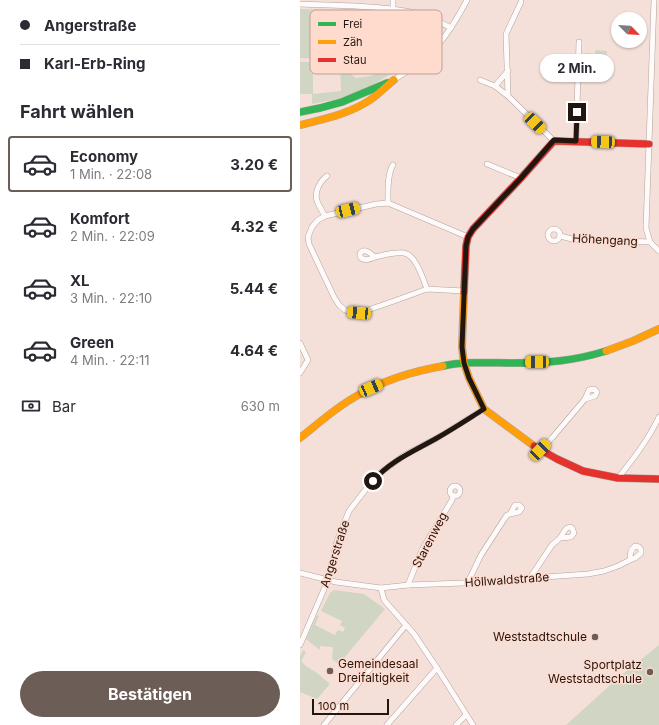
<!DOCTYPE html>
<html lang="de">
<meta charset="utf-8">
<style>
:root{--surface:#fff;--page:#f7f7f7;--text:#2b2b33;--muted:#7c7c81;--line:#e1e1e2;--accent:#6c5d57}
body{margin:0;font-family:Inter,sans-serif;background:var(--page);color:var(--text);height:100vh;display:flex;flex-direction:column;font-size:15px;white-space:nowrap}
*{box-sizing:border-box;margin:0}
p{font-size:13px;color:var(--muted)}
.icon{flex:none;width:22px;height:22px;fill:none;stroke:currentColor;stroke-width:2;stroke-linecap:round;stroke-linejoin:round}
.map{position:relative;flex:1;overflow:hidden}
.side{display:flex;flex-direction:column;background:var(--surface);width:300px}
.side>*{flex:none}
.hud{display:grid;align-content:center;height:88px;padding:0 20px;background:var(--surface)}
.needle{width:26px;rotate:114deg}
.fabs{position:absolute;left:311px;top:12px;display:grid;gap:8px}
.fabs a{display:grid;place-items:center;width:36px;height:36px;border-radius:50%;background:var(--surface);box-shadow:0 1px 3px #0004;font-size:20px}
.scale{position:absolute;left:12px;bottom:10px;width:77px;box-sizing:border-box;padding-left:4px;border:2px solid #221611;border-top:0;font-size:11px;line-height:14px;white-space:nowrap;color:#221611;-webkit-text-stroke:3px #ffdbce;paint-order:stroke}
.end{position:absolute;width:18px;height:18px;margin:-9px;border:5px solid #221611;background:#fff;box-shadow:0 0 0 2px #fff}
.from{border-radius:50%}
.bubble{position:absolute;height:28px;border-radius:14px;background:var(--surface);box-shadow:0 1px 3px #0004;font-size:13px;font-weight:700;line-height:28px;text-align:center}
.car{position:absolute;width:12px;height:24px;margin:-12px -6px;border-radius:5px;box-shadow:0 0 3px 1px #0007;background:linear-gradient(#f5c518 24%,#345 0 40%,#f5c518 0 76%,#345 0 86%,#f5c518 0)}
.hud b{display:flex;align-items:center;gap:14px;height:38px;font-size:15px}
.hud b+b{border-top:1px solid var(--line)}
.hud i{width:10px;height:10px;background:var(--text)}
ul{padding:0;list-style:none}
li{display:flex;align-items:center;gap:12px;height:56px;margin:0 8px 6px;padding:0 12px;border:2px solid transparent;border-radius:4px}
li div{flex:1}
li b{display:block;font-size:15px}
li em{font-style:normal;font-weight:700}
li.current{border-color:var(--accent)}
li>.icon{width:36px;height:36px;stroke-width:1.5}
h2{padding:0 20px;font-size:18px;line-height:48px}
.pay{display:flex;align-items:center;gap:10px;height:44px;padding:0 20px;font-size:15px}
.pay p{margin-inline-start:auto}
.button{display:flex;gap:8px;margin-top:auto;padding:8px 20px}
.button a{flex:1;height:46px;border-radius:24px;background:var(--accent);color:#fff;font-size:16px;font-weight:700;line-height:46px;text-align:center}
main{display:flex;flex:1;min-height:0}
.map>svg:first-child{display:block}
.green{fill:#d1d6c4}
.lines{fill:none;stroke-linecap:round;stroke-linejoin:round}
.street-casing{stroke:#b2a49e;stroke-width:6}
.fast-casing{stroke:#b2a49e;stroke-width:8}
.slow-casing{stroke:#b2a49e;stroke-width:8}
.jam-casing{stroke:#b2a49e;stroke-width:8}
.street{stroke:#fdfaf9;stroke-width:5}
.fast{stroke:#30b455;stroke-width:7}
.slow{stroke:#ff9f0a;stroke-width:7}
.jam{stroke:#e5322d;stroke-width:7}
.route{stroke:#221611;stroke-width:5}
.poi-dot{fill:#6c5d57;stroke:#ffdbce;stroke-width:1.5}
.labels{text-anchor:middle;stroke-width:3;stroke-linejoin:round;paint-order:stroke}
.street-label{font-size:12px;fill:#221611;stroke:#ffdbce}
.poi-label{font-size:12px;fill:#221611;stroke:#ffdbce;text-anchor:end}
.key{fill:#ffdbce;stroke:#bda095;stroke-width:1}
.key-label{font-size:11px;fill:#221611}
</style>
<main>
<section class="side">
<div class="hud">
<b><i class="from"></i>Angerstraße</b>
<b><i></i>Karl-Erb-Ring</b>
</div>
<h2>Fahrt wählen</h2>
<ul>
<li class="current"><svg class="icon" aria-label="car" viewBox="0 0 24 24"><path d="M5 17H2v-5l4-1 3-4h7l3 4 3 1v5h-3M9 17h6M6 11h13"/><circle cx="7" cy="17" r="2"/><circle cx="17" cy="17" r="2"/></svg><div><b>Economy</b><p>1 Min. · 22:08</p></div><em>3.20 €</em></li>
<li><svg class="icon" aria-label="car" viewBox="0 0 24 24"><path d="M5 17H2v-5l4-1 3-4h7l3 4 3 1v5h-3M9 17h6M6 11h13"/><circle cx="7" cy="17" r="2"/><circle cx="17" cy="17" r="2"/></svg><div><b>Komfort</b><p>2 Min. · 22:09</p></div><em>4.32 €</em></li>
<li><svg class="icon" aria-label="car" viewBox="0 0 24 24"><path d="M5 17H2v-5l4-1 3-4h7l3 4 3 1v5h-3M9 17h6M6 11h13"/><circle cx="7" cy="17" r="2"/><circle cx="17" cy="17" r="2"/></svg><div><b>XL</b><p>3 Min. · 22:10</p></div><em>5.44 €</em></li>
<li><svg class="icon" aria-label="car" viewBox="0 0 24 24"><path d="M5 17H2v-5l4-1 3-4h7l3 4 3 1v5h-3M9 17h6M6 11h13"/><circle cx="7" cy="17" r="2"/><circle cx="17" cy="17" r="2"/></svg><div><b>Green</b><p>4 Min. · 22:11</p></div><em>4.64 €</em></li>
</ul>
<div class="pay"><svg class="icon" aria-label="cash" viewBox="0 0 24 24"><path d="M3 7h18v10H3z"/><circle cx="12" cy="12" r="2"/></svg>Bar<p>630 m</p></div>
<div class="button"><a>Bestätigen</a></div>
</section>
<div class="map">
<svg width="359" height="725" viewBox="0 0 359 725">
<rect width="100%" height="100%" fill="#f4e0d9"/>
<g class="green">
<path d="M0,9L38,10L37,19L34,22L33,27L36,25L41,12L45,9L85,11L89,19L88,54L85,63L70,71L57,74L44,65L41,53L34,60L0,58Z"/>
<path d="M130,37L136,39L129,49L121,56L74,84L43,98L12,104V94H0V62H13V94L41,91L40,66L56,78L71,76L91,65L93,51C98,53 104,56 110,55C117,53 125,43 130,37Z"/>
<path d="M295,50L307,51L306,68H285V53L295,54Z"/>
<path d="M34,590L64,594L85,609L39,664L32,659L33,647L20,646V650L6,639L17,615L19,616L15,625L35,635L38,630L43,632L45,628L40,625L42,621L21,611L30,593Z"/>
<path d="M359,645V725H266L318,678Z"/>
<path d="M3,650L6,652L1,661L8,668L9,667L12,671L13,670L17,673L30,684L17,699L0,692V656Z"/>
</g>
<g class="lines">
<defs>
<g id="street">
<path d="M354,0L346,228L350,242L359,251"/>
<path d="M0,4C40,6 81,5 120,14C131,17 141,23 151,28"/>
<path d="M93,9V0"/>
<path d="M94,80C105,73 115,66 125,58C143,43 156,21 167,0"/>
<path d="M180,80L195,86L208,96L254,141"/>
<path d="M195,86L208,71"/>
<path d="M208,96L206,34L221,2"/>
<path d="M276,141L279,42"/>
<path d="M187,164L221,178"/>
<path d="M88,203C88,192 87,174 93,165"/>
<path d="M25,216C22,211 19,206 17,201C14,192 20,181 27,176"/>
<circle cx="254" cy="235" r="6"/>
<path d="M260,236L272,239L350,242"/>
<path d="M75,257C58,266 56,249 66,251C70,252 72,255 75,257C84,255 94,252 104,253C116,255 123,279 127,289"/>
<path d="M164,291L127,289L94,301L59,313L50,312L45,310L39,305L34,297L9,244L8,237L12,227L18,220L25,216L76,204L88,203L168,237"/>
<path d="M0,343L8,360L0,373"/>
<path d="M240,450L252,438L285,399L289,390L294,389L297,392L295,396L285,399"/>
<path d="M318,478C334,458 348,440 359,417"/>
<circle cx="155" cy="491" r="5"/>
<path d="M335,546L339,547L341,550V553L335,558L330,560C330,555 330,550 335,546Z"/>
<path d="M0,573L36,582L81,588L108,585L191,582L230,578L288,574L304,571L318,566L330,560"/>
<path d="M230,578L252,545L260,538L265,530L267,528L270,527L272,528L274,533L271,537L260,538"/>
<path d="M168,582L181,555L203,521L207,515L210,514L215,505H219L222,508L219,512L210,514"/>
<path d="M108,585L122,550L132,533L152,500L153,496"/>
<path d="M81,588L84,600L114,634L137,668L173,725"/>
<path d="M0,645L28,580L37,541L49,511L66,489L80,473L103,456L137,438L184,409"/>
<path d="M24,725L106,625"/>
<path d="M87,725L137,668"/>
<path d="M156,725L166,715"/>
</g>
<g id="fast">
<path d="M0,112L20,108L42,102L87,83"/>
<path d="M143,366C166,361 190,363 214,363C247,363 274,361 306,351"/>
</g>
<g id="slow">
<path d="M0,125C24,119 49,114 70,100C79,94 86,86 94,80"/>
<path d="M164,292L162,347L164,363L169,378L184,409L234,446"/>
<path d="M306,351L333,341L359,329"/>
<path d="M0,438C20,422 39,405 62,393C87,379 115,371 143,366"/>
</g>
<g id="jam">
<path d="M164,292L166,246L168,237L173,229L221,178L254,141L349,144"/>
<path d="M234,446L257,459L283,471L318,478L359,479"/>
</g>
</defs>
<use href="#street" class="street-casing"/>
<use href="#fast" class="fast-casing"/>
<use href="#slow" class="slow-casing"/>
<use href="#jam" class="jam-casing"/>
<use href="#street" class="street"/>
<use href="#fast" class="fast"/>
<use href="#slow" class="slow"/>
<use href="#jam" class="jam"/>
</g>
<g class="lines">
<path class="route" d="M73,481C90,461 114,451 137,438C153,429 168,419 184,409L169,378L164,363L162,347L166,246L168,237L173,229L221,178L254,140L276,141L277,112"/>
</g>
<g class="poi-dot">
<circle cx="295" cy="637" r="4"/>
<circle cx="30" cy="671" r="4"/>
<circle cx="350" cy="672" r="4"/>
</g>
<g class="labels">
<g class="street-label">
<text transform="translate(305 240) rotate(3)" y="4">Höhengang</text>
<text transform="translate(130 540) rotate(-62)" y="4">Starenweg</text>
<text transform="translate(35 554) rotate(-72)" y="4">Angerstraße</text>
<text transform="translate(207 580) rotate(-4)" y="4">Höllwaldstraße</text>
</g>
<g class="poi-label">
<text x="287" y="641">Weststadtschule</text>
<text x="38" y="668" text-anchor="start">Gemeindesaal<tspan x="38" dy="14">Dreifaltigkeit</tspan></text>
<text x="342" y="669">Sportplatz<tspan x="342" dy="14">Weststadtschule</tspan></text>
</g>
</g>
<rect x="10" y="10" width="132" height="64" rx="6" class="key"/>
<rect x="18" y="22" width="18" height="4" fill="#30b455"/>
<rect x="18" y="40" width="18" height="4" fill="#ff9f0a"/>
<rect x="18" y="58" width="18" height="4" fill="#e5322d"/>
<g class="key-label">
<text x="43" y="28">Frei</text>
<text x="43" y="46">Zäh</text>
<text x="43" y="64">Stau</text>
</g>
</svg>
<div class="fabs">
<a><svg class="needle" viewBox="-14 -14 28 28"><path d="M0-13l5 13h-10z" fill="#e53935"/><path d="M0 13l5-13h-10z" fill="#7c7c81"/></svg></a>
</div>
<div class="scale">100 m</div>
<i class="end from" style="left:73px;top:481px"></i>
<i class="end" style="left:277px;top:112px"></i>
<div class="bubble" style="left:240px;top:54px;width:74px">2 Min.</div>
<i class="car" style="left:235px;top:123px;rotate:134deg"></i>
<i class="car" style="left:303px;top:142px;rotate:272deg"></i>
<i class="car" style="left:48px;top:210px;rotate:77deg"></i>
<i class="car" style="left:59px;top:313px;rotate:275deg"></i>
<i class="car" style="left:237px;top:362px;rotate:269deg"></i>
<i class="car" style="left:71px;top:388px;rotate:67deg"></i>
<i class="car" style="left:240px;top:450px;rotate:44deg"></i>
</div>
</main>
